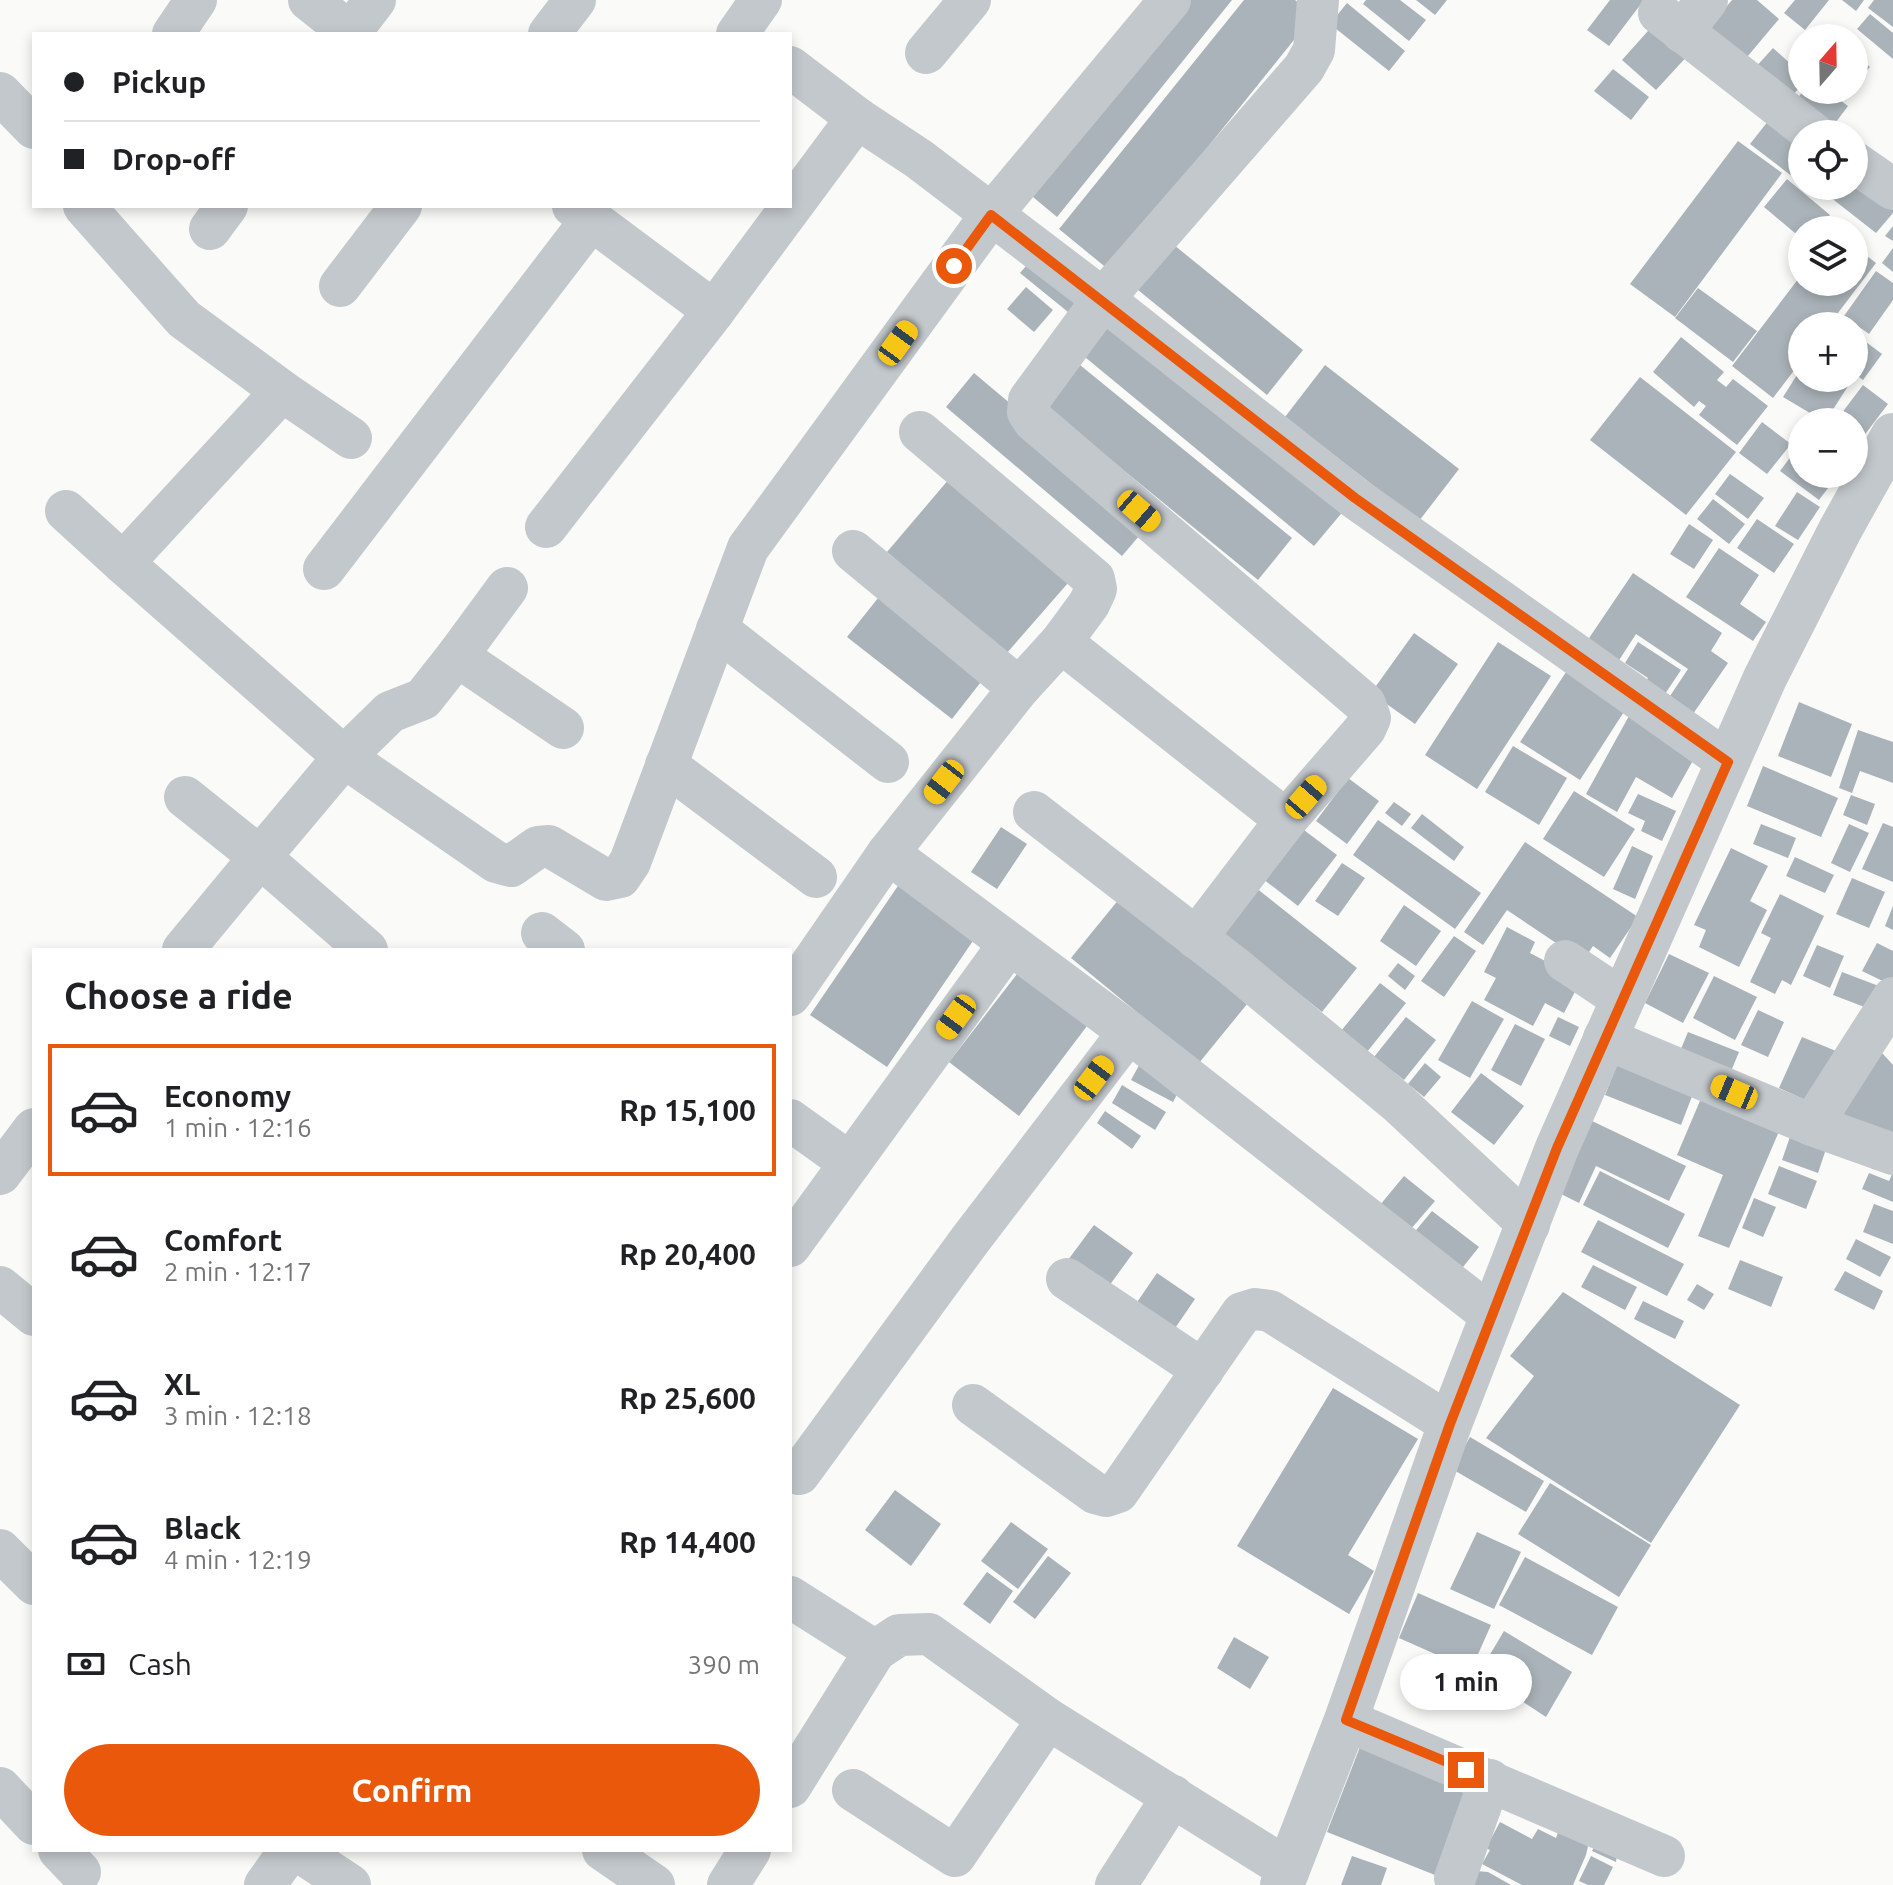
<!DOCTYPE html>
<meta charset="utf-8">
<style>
:root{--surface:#fff;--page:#f6f6f6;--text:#202124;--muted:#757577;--line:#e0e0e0;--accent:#ea580c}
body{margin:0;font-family:Ubuntu,sans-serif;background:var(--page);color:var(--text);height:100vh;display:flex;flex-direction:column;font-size:30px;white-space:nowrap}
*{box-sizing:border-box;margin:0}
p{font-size:26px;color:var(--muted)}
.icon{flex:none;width:44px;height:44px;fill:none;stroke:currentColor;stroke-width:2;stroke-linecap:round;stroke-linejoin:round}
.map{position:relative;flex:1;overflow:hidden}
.side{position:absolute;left:32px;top:948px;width:760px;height:904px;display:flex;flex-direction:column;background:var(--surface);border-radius:0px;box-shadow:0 4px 12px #0003}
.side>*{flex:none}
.hud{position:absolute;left:32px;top:32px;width:760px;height:176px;border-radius:0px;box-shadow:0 4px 12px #0003;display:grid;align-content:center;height:176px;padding:0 32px;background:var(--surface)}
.needle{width:52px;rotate:20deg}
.buttons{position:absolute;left:1788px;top:24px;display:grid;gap:16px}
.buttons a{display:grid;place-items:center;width:80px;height:80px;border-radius:50%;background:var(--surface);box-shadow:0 4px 12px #0003;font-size:40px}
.end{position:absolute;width:36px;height:36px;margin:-18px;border:10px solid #ea580c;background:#fff;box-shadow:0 0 0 4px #fff}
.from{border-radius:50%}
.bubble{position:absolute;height:56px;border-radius:28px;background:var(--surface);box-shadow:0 4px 12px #0003;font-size:26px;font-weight:600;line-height:56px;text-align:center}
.car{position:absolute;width:24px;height:48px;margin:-24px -12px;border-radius:10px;box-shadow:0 0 6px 2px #0007;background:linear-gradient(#f5c518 24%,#345 0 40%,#f5c518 0 76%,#345 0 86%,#f5c518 0)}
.hud b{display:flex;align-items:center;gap:28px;height:76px;font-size:30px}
.hud b+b{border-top:2px solid var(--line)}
.hud i{width:20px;height:20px;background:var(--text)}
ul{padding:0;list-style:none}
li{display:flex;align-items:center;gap:24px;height:132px;margin:0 16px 12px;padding:0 16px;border:4px solid transparent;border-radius:0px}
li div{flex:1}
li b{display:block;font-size:30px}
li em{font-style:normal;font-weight:600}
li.current{border-color:var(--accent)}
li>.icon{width:72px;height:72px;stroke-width:1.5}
h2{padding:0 32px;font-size:36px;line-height:96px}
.pay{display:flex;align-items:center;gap:20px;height:88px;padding:0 32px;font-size:30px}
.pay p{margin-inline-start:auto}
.button{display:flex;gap:16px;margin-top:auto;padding:16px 32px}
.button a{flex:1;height:92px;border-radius:48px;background:var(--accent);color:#fff;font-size:32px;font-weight:600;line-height:92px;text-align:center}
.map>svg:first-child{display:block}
.building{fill:#aab3b9}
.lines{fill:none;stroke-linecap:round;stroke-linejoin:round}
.minor{stroke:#c3c8cc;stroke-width:42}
.tertiary{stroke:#c3c8cc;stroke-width:44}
.route{stroke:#ea580c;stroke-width:10}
</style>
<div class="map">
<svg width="1893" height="1885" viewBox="0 0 1893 1885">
<rect width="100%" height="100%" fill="#fafaf8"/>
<g class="building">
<path d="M1182,0H1232L1057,217L1027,192Z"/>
<path d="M1244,0H1295L1314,15L1109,270L1059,229Z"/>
<path d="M1366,0H1400L1426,20L1409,41L1363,4Z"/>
<path d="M1416,0H1447L1435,15Z"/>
<path d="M1610,0H1644L1609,46L1587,30Z"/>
<path d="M1732,0H1757L1779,19L1742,63L1705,32Z"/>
<path d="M1795,0H1829L1805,30L1784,13Z"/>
<path d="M1842,0H1864L1856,11Z"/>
<path d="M1874,0H1893V27L1868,8Z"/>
<path d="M1347,3L1405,51L1389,71L1330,24Z"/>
<path d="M1870,14L1893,33V59L1857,29Z"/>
<path d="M1656,22L1691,52L1656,90L1622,60Z"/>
<path d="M1802,45V63L1794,58Z"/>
<path d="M1773,48L1802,74V85L1787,101L1754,69Z"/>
<path d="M1854,53L1870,67L1854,85Z"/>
<path d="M1613,69L1649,97L1631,120L1594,91Z"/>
<path d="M1804,90H1826L1848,106L1827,134L1788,110Z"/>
<path d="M1776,111L1802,134V184L1750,144Z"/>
<path d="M1738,141L1782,173L1675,317L1630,284Z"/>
<path d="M1787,179L1830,215L1818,230H1802V239L1764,207Z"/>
<path d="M1816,186H1854L1893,203V213L1876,233Z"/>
<path d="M1893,226V241L1885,236Z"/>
<path d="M1163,236L1303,350L1267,395L1127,281Z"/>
<path d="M1854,246L1876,263L1828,326H1802V360L1773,398L1732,366L1802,274V282H1854Z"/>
<path d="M1893,248V272L1882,263Z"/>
<path d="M1038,252L1085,291L1068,312L1020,273Z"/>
<path d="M1876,271L1893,283V300L1869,334L1844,316Z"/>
<path d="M1026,287L1053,310L1034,332L1007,309Z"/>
<path d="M1698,288L1757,331L1733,362L1675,318Z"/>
<path d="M1105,310L1345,509L1314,546L1074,348Z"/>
<path d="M1854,333L1882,354L1863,380L1854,373Z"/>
<path d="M1681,337L1724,372L1717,380L1726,387L1733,379L1768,406L1737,445L1699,415L1706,406L1699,401L1694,407L1653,372Z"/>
<path d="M1069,356L1292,538L1258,580L1035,398Z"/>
<path d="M1325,365L1459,469L1419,521L1285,417Z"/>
<path d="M1802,367V378H1842L1850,383L1825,422L1783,397Z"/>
<path d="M974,373L1151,522L1122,556L946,407Z"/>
<path d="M1640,377L1736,452L1686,515L1590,440Z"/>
<path d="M1863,385L1888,404L1860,441L1854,437V422H1835Z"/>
<path d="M1762,422L1791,444L1767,474L1739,453Z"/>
<path d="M1795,451L1802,456V474H1826L1834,480L1819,500L1780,471Z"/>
<path d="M955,472L1075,575L1006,654L887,552Z"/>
<path d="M1730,474L1764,498L1748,519L1715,494Z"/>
<path d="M1797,492L1820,507L1798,540L1775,526Z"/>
<path d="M1713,499L1745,524L1729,544L1697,519Z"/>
<path d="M1757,519L1794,544L1774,573L1737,548Z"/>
<path d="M1689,524L1713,540L1694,569L1670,554Z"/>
<path d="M1719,548L1759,575L1740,604L1766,622L1753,641L1686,597Z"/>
<path d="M1633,573L1722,633L1711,651L1728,663L1684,727L1660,711L1688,669L1636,634L1614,668L1583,647Z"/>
<path d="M886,588L991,669L952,719L847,637Z"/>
<path d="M1414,633L1458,664L1415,724L1371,693Z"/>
<path d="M1498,642L1551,676L1477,789L1425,755Z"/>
<path d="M1638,642L1681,670L1657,706L1638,694L1648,678L1625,663Z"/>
<path d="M1570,666L1629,704L1580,780L1520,742Z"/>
<path d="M1799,702L1852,724L1831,777L1778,756Z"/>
<path d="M1635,705L1700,748L1672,798L1636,777L1617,812L1586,794Z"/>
<path d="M1858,730L1893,742V783L1860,771L1852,793L1839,788Z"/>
<path d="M1513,746L1567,778L1539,825L1485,792Z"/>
<path d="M1763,766L1838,798L1821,837L1747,806Z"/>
<path d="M1348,778L1379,801L1347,844L1316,821Z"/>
<path d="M1574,791L1635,829L1604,877L1543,839Z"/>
<path d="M1638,794L1676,811L1662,841L1641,831L1645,821L1628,813Z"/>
<path d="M1851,795L1875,804L1867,825L1843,815Z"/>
<path d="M1394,802L1411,814L1402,826L1385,813Z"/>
<path d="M1422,814L1464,847L1454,861L1411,828Z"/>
<path d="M1378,820L1481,893L1455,929L1353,855Z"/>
<path d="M1292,821L1337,855L1298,906L1254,872Z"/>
<path d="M1883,823L1893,827V882L1862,869Z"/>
<path d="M1761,824L1796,838L1788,858L1753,844Z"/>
<path d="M1849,824L1869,833L1850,872L1831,863Z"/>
<path d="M1001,827L1027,844L997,889L971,872Z"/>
<path d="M1525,842L1638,917L1610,958L1593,946L1583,961L1507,910L1483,945L1464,932Z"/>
<path d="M1632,846L1653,856L1635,899L1613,889Z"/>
<path d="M1731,848L1768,866L1750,901L1767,910L1739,967L1699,947L1706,930L1694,925Z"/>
<path d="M1795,857L1834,875L1825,893L1786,876Z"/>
<path d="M1342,863L1365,878L1338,916L1315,901Z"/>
<path d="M904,877L981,929L887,1067L810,1015Z"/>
<path d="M1852,878L1885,892L1869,928L1836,914Z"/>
<path d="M1246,880L1357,968L1322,1012L1211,924Z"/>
<path d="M1124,893L1252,998L1199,1063L1071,958Z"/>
<path d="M1780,894L1824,916L1791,985L1782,980L1775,994L1750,982L1771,938L1761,933Z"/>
<path d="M1404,905L1441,931L1416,966L1380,941Z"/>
<path d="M1893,906V930L1885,926Z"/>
<path d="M1507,927L1535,942L1530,953L1581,980L1564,1013L1545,1003L1533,1026L1484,1000L1496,978L1484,972Z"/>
<path d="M1454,936L1476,951L1444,997L1421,981Z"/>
<path d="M1877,943L1893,951V986L1862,971Z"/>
<path d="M1817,945L1844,956L1830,988L1803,976Z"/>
<path d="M1669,954L1709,973L1683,1023L1645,1003Z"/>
<path d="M1398,963L1415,976L1405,990L1388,976Z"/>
<path d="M1024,965L1093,1018L1019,1116L949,1062Z"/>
<path d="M1842,972L1884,988L1875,1011L1833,995Z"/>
<path d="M1714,976L1757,997L1735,1040L1693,1018Z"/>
<path d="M1380,983L1406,1003L1367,1052L1341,1031Z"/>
<path d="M1472,1001L1504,1019L1470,1078L1438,1060Z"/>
<path d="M1758,1010L1784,1022L1768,1057L1741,1045Z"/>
<path d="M1406,1017L1436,1040L1404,1080L1374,1057Z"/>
<path d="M1558,1017L1579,1027L1570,1046L1549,1036Z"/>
<path d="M1515,1024L1545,1039L1521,1086L1491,1070Z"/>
<path d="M1688,1032L1739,1052L1729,1076L1678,1056Z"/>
<path d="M1802,1037L1836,1051L1812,1103L1779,1088Z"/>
<path d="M1869,1051L1883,1054L1893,1065V1132L1819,1125Z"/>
<path d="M1621,1055L1696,1086L1681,1125L1605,1095Z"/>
<path d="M1143,1058L1184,1081L1173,1102L1131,1080Z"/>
<path d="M1425,1063L1441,1077L1424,1097L1408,1084Z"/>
<path d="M1481,1073L1524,1106L1494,1145L1451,1112Z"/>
<path d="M1122,1085L1166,1112L1155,1130L1112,1103Z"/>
<path d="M1705,1089L1783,1122L1729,1248L1698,1236L1723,1175L1677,1155Z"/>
<path d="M1105,1111L1141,1136L1132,1149L1097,1123Z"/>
<path d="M1590,1120L1686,1166L1669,1201L1596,1166L1579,1203L1555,1191Z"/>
<path d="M1793,1128L1829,1140L1818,1173L1782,1160Z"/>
<path d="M1779,1166L1817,1181L1806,1209L1768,1194Z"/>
<path d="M1600,1171L1685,1214L1668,1248L1583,1205Z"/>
<path d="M1893,1172V1202L1862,1189L1869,1173L1889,1181Z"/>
<path d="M1404,1176L1435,1201L1410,1230L1380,1205Z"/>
<path d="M1754,1198L1776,1207L1763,1237L1742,1228Z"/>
<path d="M1874,1204L1893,1211V1244L1863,1232Z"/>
<path d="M1432,1211L1479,1247L1459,1272L1412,1235Z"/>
<path d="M1598,1220L1684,1264L1667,1296L1581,1252Z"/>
<path d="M1094,1225L1133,1253L1101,1297L1062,1268Z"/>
<path d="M1856,1239L1891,1257L1880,1277L1846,1259Z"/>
<path d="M1740,1260L1783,1277L1771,1307L1728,1289Z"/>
<path d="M1593,1265L1637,1287L1625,1310L1581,1287Z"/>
<path d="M1845,1271L1883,1291L1874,1310L1834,1290Z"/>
<path d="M1157,1273L1195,1299L1169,1337L1131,1311Z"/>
<path d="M1697,1284L1714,1294L1704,1310L1687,1300Z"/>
<path d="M1563,1292L1740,1405L1651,1543L1486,1438L1534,1376L1510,1356Z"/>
<path d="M1643,1301L1684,1321L1675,1339L1634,1319Z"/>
<path d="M1333,1388L1418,1439L1348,1555L1374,1571L1349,1614L1237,1546Z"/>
<path d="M1470,1437L1544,1481L1526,1512L1452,1469Z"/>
<path d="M1550,1483L1651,1545L1619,1597L1518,1534Z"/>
<path d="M895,1490L941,1524L911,1566L865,1530Z"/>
<path d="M1011,1522L1048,1549L1018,1589L981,1561Z"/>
<path d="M1477,1532L1521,1552L1494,1609L1450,1589Z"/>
<path d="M1048,1556L1071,1573L1035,1619L1013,1602Z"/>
<path d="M1525,1557L1618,1607L1592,1655L1499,1605Z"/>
<path d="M987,1572L1013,1591L990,1624L963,1604Z"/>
<path d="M1418,1593L1491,1625L1471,1670L1399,1638Z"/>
<path d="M1504,1631L1572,1672L1546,1717L1479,1673Z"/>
<path d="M1234,1637L1269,1657L1250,1689L1217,1668Z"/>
<path d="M1360,1747L1468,1791L1435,1875L1327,1832Z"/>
<path d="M1500,1822L1532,1839L1538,1829L1556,1838L1562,1822L1591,1832L1586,1855L1573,1885H1522L1482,1864L1490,1850L1486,1848Z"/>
<path d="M1602,1832L1619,1839L1616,1862L1592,1851Z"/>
<path d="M1352,1856L1387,1868L1381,1885H1341Z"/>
<path d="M1591,1856L1613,1867L1604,1885H1588L1579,1881Z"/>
<path d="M1477,1871L1488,1872L1511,1885H1469Z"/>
</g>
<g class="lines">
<g class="minor">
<path d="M309,0L352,34"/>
<path d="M1659,13L1814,134"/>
<path d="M1682,32L1707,0"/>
<path d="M173,34L196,0"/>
<path d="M349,34L375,0"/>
<path d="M549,34L575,0"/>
<path d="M737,34L761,0"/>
<path d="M926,53L970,0"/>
<path d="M790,67L857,118"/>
<path d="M0,93L34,128"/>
<path d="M1854,162L1893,189"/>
<path d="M84,206L184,319L282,391L123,563L344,757L260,857L367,950"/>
<path d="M573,206L714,311L857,118L919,159L1103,299L1355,498L1728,762"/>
<path d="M210,229L227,206"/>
<path d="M340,286L401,206"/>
<path d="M282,391L351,438"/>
<path d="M920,432L1094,579L1096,589L1089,604L1061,642L1019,688L888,853L1129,1032L1492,1316"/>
<path d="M66,511L123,563"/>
<path d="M546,527L714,311"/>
<path d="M853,551L1019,688"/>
<path d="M324,569L591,220"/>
<path d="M717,629L888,762"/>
<path d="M1061,642L1286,820L1196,938"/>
<path d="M457,656L507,588"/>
<path d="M563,728L457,656L423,699L390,712L344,757L496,862L511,866L538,847L549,846L606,880L620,877L630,862L748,548L991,215L1170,0"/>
<path d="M666,765L816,877"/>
<path d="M1034,812L1233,966L1397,1102L1529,1225"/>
<path d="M1286,820L1365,729L1370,718L1365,704L1034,421L1028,412L1029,400L1103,299L1304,68L1314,50L1318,0"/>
<path d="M542,933L564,950"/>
<path d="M183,950L260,857L185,797"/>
<path d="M1565,961L1622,999"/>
<path d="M790,995L888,853"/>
<path d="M1604,1038L1812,1125L1893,1154"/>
<path d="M790,1120L850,1163"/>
<path d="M1812,1125L1893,998"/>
<path d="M0,1174L34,1129"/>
<path d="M790,1246L1009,944"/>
<path d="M1067,1279L1203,1370"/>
<path d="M0,1287L34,1315"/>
<path d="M973,1405L1095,1493L1106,1496L1118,1492L1242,1313L1255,1309L1270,1311L1450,1424"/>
<path d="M799,1474L970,1240L1129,1032"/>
<path d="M0,1550L34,1584"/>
<path d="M790,1597L875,1651"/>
<path d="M1346,1720L1664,1856"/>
<path d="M790,1787L875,1651L899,1635L929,1634L1048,1719L1288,1869"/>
<path d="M0,1788L34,1824"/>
<path d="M853,1790L955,1856L1048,1719"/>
<path d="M59,1850L80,1872"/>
<path d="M297,1850L350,1885"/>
<path d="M603,1850L654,1885"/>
<path d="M1455,1878L1490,1780"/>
<path d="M265,1885L290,1850"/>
<path d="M728,1885L750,1850"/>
<path d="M1116,1885L1173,1796"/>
</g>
<path class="tertiary" d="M1282,1885L1346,1720L1450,1424L1557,1148L1765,678L1840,530L1893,435"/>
</g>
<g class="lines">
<path class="route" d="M954,266L991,215L1355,498L1728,762L1557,1148L1450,1424L1346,1720L1466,1770"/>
</g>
</svg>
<div class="buttons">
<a><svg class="needle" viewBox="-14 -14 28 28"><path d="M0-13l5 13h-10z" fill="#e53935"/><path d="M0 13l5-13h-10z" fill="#757577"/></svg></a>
<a><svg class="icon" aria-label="locate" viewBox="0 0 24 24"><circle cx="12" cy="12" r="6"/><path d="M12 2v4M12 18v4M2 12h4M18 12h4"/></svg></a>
<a><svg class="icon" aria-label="layers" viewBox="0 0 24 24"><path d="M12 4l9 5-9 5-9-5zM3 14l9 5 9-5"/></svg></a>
<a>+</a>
<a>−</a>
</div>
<i class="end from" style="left:954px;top:266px"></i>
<i class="end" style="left:1466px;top:1770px"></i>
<div class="bubble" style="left:1400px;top:1654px;width:132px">1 min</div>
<i class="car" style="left:898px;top:343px;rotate:36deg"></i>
<i class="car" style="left:1139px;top:511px;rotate:131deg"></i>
<i class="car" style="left:944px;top:782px;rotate:218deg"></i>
<i class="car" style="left:1306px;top:797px;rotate:41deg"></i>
<i class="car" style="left:956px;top:1017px;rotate:216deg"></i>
<i class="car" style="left:1094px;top:1078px;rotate:37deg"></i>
<i class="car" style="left:1734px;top:1092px;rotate:293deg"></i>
<div class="hud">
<b><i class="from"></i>Pickup</b>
<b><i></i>Drop-off</b>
</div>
<section class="side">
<h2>Choose a ride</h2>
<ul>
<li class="current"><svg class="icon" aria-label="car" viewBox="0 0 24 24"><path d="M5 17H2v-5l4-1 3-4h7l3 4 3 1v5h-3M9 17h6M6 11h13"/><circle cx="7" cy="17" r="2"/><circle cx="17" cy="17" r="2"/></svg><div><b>Economy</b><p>1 min · 12:16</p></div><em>Rp 15,100</em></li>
<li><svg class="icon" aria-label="car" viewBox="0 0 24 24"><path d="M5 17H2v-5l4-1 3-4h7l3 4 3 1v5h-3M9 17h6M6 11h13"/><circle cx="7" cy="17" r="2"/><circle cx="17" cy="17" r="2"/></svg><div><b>Comfort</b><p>2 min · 12:17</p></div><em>Rp 20,400</em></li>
<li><svg class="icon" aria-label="car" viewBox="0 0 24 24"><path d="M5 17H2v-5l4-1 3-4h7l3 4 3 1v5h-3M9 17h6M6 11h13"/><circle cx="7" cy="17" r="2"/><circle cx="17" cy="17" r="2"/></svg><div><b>XL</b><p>3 min · 12:18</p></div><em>Rp 25,600</em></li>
<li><svg class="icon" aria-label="car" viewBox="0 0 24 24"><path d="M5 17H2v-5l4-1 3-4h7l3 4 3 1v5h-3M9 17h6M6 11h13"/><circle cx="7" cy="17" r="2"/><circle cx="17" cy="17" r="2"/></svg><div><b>Black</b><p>4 min · 12:19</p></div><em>Rp 14,400</em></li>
</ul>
<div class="pay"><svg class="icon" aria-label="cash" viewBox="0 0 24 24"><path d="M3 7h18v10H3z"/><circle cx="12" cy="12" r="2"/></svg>Cash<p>390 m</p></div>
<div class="button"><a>Confirm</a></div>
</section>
</div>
